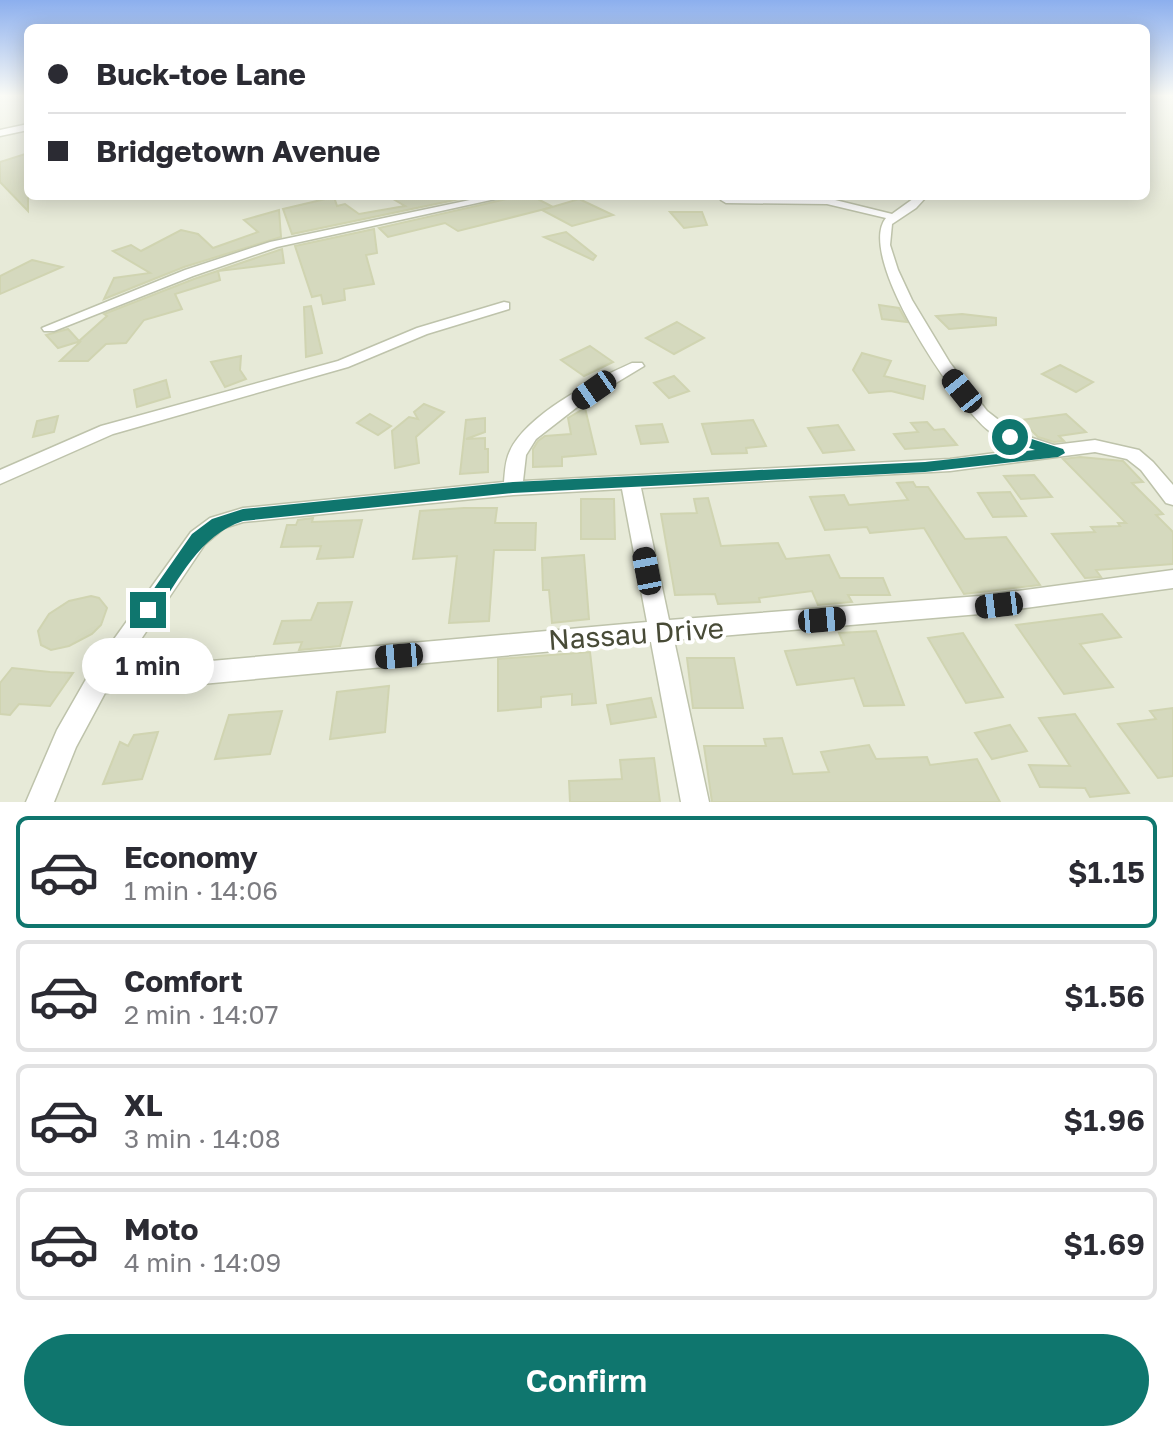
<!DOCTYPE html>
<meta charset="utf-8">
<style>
:root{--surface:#fff;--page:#f2f2f3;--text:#2b2b33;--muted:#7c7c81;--line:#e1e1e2;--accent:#0f766e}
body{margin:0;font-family:"Golos Text",sans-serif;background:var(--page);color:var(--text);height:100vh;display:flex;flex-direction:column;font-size:30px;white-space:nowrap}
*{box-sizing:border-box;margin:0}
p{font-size:26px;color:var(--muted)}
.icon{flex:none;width:44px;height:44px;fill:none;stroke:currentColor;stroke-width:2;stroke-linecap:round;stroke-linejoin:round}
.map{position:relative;height:802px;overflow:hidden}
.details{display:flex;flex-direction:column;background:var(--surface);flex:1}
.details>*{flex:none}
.top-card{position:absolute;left:24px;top:24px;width:1126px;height:176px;border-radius:12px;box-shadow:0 4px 20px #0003;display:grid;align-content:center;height:176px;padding:0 24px;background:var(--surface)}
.end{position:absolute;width:36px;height:36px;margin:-18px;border:10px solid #0f766e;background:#fff;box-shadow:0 0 0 4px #fff}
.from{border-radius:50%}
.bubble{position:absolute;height:56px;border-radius:28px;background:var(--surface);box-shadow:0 4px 20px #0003;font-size:26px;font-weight:600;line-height:56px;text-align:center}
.car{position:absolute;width:24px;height:48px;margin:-24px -12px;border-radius:10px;box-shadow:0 0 6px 2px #0007;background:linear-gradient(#222 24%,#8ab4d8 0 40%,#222 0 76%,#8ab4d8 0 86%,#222 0)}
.top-card b{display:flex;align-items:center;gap:28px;height:76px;font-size:30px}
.top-card b+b{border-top:2px solid var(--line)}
.top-card i{width:20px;height:20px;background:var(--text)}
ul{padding:14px 0 0;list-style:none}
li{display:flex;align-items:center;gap:24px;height:112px;margin:0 16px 12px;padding:0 8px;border:4px solid var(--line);border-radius:12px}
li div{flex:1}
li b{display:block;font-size:30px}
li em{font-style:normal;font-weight:600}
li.current{border-color:var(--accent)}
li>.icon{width:72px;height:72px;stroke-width:1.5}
.action{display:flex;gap:16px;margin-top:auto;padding:16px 24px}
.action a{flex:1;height:92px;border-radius:48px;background:var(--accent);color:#fff;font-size:32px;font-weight:600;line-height:92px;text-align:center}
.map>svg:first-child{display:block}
.residential{fill:#e7ead8}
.building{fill:#d5d9be;stroke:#d0d4b1;stroke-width:2}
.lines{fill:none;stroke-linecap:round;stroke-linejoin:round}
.minor-casing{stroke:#bec3ab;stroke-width:3}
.tertiary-casing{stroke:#bec3ab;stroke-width:3}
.minor{fill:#fff;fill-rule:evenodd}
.tertiary{fill:#fff;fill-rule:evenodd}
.route{fill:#0f766e}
.labels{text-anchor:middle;stroke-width:8;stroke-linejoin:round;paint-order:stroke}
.near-street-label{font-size:28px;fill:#484b37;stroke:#fff}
</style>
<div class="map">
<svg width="1173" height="802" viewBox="0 0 1173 802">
<rect width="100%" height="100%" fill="#f3f6ea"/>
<path class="residential" d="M0,95H28V196H1146V95H1173V802H0Z"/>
<g class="building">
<path d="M28,153V211L0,182V162Z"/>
<path d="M388,196H474L292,234L283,209L334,197L337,206L345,204L359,214L405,206Z"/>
<path d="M520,196H532L553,207L458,231L445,223L388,237L379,228Z"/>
<path d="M579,199L613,215L572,226L542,210Z"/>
<path d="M279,210L281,237L184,267L104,299L114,278L150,273L113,251L131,245L141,251L181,230L198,234L213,248L258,232L244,220Z"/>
<path d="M670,212H702L707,225L684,228Z"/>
<path d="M374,229L377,253L366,255L374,284L344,289L345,300L323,304L321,295L312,297L295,246Z"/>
<path d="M566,232L596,256L593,260L544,237Z"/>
<path d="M282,249L284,263L218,271L220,280L175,294L182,309L144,320L126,343L106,344L88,361H60L81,341L58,348L46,335L68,329L79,341L107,316L104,314L194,279Z"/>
<path d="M32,260L62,267L0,294V276Z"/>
<path d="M879,305L899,308L907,322L882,319Z"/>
<path d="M311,306L322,353L306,357L304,307Z"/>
<path d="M962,314L996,318V325L949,329L936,316Z"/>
<path d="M677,322L704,338L674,354L646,338Z"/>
<path d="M590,346L613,362L584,376L561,360Z"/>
<path d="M862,353L891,361L884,376L925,386L923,399L891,391L869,393L853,370Z"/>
<path d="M241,356L240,370L246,379L225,387L211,362Z"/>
<path d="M1060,365L1093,382L1076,392L1042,374Z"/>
<path d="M674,376L689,391L669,398L654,383Z"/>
<path d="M166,380L170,397L137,407L134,390Z"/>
<path d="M424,404L444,412L416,437L419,463L395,468L392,431L409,417L418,419L414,412Z"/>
<path d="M585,408L596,454L562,457V466L533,467V449L538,441L545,436L571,434L568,418Z"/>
<path d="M370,414L391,426L378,435L357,423Z"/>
<path d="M1066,414L1086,432L1059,436L1064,441L1054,442L1038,437L1021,420Z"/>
<path d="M58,416L54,432L33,437L37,421Z"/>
<path d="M485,418V432L466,439L485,438V449H488V472L460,474L466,420Z"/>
<path d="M753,420L766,446L746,448L747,453L712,454L702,424Z"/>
<path d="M927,422L934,430L944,429L957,445L905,449L894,434L918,432L911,423Z"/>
<path d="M662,424L668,442L641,444L636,426Z"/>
<path d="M838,425L854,450L823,453L808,428Z"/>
<path d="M1080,457L1123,461L1143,482L1132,483L1163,514L1156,515L1173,532V564L1096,570L1101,577L1085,578L1052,534L1095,532L1091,527L1120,526L1118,523H1126L1063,459Z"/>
<path d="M1034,475L1052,497L1021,499L1004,476Z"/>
<path d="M913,482L916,487H928L965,539L1006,537L1040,585L964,594L924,528L870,533L867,527L825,530L810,497L844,495L849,505L908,500L897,483Z"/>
<path d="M1010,492L1026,516L993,517L978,493Z"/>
<path d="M708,498L721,546L778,543L786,559L829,555L840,578H883L890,595H848L852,602L818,605L812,591L759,598L760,602L718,604L715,594L675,595L661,514L697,513L694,499Z"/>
<path d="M581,499H614L615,539H581Z"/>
<path d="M464,508H497L495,523H536L535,550H494L489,621L449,623L457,556L413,559L420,511Z"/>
<path d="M313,518L312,522L362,520L353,557L317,559L321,546L281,547L287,525H296L298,520Z"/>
<path d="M584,555L589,619L552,623L549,590H543L542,558Z"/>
<path d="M91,596L99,598L107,608L101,625L92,634L69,646L51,650L41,645L38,631L49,614L69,601Z"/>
<path d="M352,602L340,646L299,650L302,642L274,644L282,621L311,620L318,603Z"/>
<path d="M1102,614L1121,637L1080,644L1113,687L1064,694L1016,625Z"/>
<path d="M876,631L904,705L864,706L854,678L797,685L785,651L844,645L839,633Z"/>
<path d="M963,633L1003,697L966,703L928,638Z"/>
<path d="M590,652L596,703L572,705V694L541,697V707L498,711V659Z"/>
<path d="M687,658H734L743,708H693Z"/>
<path d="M12,668L50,672L73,673L50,706L19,704L10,715L0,714V683Z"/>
<path d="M389,686L385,732L330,739L337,692Z"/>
<path d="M651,698L656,717L611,724L607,705Z"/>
<path d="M1173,708V776L1158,778L1118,724L1156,719L1150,711Z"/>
<path d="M282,711L270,754L215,759L229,715Z"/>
<path d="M1075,714L1129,793L1090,797L1085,788L1040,787L1029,765L1070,766L1039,718Z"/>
<path d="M1010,725L1027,751L992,759L975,733Z"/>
<path d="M158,732L142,779L103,784L120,742L128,746L134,735Z"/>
<path d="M782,738L793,774L829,772L821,752L869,745L876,759L927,757L930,765L977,759L1000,802H712L704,746H766L764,739Z"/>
<path d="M654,758L660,802H570L569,781L622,779L620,760Z"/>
</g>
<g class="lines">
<defs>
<g id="minor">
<path d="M489,196H509L277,247L193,276L54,331H44L42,328L185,270L270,242Z"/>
<path d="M917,196H927L916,208L892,224L890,245L898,270L912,300L950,363L987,411L1014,432L1054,445L1095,440L1139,450L1153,462L1173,485V505L1166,503L1141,470L1127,459L1095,452L950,471L641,488L669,620L980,596L1173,570V588L980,614L674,640L709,802H681L651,642L105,693L76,747L54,802H26L57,730L89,674L191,532L210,518L243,508L504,482C505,472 505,461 510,451C527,414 596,379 632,363H642L644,366L581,404L536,439L526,455L523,481L950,459L1026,449C1013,445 998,440 988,430C955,403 855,256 886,218L827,204L726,203L721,200L726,197L827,198L892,214ZM622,489L647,622L121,669L205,544L224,528L243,522L513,495Z"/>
<path d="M504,302L509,303V309L427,334L348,367L113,434L0,484V470L101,426L338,361L417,328Z"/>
</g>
<path id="tertiary" d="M28,124V130L0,136V130Z"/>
</defs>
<use href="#minor" class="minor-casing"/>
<use href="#tertiary" class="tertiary-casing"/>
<use href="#minor" class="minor"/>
<use href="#tertiary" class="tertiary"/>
</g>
<linearGradient id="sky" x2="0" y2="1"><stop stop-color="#8cafee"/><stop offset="0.46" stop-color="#fafbf6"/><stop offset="1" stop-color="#fafbf6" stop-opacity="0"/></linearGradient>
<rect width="1173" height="208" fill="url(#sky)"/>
<path class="route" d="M1010,432L1063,449L1065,453L1058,457L925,472L513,493L243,521C199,536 180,578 155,615H142L139,610L192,534L212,519L243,509L513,482L925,462L1035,450L1006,440L1003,437Z"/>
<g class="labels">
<g class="near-street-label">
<text transform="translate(636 634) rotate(-4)" y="10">Nassau Drive</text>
</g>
</g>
</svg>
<i class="end from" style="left:1010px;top:437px"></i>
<i class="end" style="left:148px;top:610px"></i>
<div class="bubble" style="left:82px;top:638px;width:132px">1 min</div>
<i class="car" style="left:594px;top:390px;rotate:235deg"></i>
<i class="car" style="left:962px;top:391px;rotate:321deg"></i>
<i class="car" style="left:647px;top:571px;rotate:349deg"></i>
<i class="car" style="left:999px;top:605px;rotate:263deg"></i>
<i class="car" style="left:822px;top:620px;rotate:85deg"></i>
<i class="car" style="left:399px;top:656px;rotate:265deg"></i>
<div class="top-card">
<b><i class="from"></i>Buck-toe Lane</b>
<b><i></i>Bridgetown Avenue</b>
</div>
</div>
<section class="details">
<ul>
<li class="current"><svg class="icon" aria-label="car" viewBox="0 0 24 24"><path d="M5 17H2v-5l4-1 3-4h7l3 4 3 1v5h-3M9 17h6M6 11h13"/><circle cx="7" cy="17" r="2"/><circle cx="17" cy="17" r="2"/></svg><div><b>Economy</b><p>1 min · 14:06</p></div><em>$1.15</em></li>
<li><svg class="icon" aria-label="car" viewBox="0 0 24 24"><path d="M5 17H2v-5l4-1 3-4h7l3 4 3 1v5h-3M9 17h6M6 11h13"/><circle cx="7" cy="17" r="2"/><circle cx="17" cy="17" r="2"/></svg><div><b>Comfort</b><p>2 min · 14:07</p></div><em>$1.56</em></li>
<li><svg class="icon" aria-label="car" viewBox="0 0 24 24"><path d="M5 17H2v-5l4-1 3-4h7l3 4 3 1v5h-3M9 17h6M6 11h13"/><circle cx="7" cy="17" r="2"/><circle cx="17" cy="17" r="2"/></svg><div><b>XL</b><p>3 min · 14:08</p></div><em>$1.96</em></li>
<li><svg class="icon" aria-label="car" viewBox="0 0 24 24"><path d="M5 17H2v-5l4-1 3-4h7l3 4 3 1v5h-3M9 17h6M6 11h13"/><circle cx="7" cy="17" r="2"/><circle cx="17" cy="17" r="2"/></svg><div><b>Moto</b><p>4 min · 14:09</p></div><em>$1.69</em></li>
</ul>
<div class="action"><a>Confirm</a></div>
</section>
